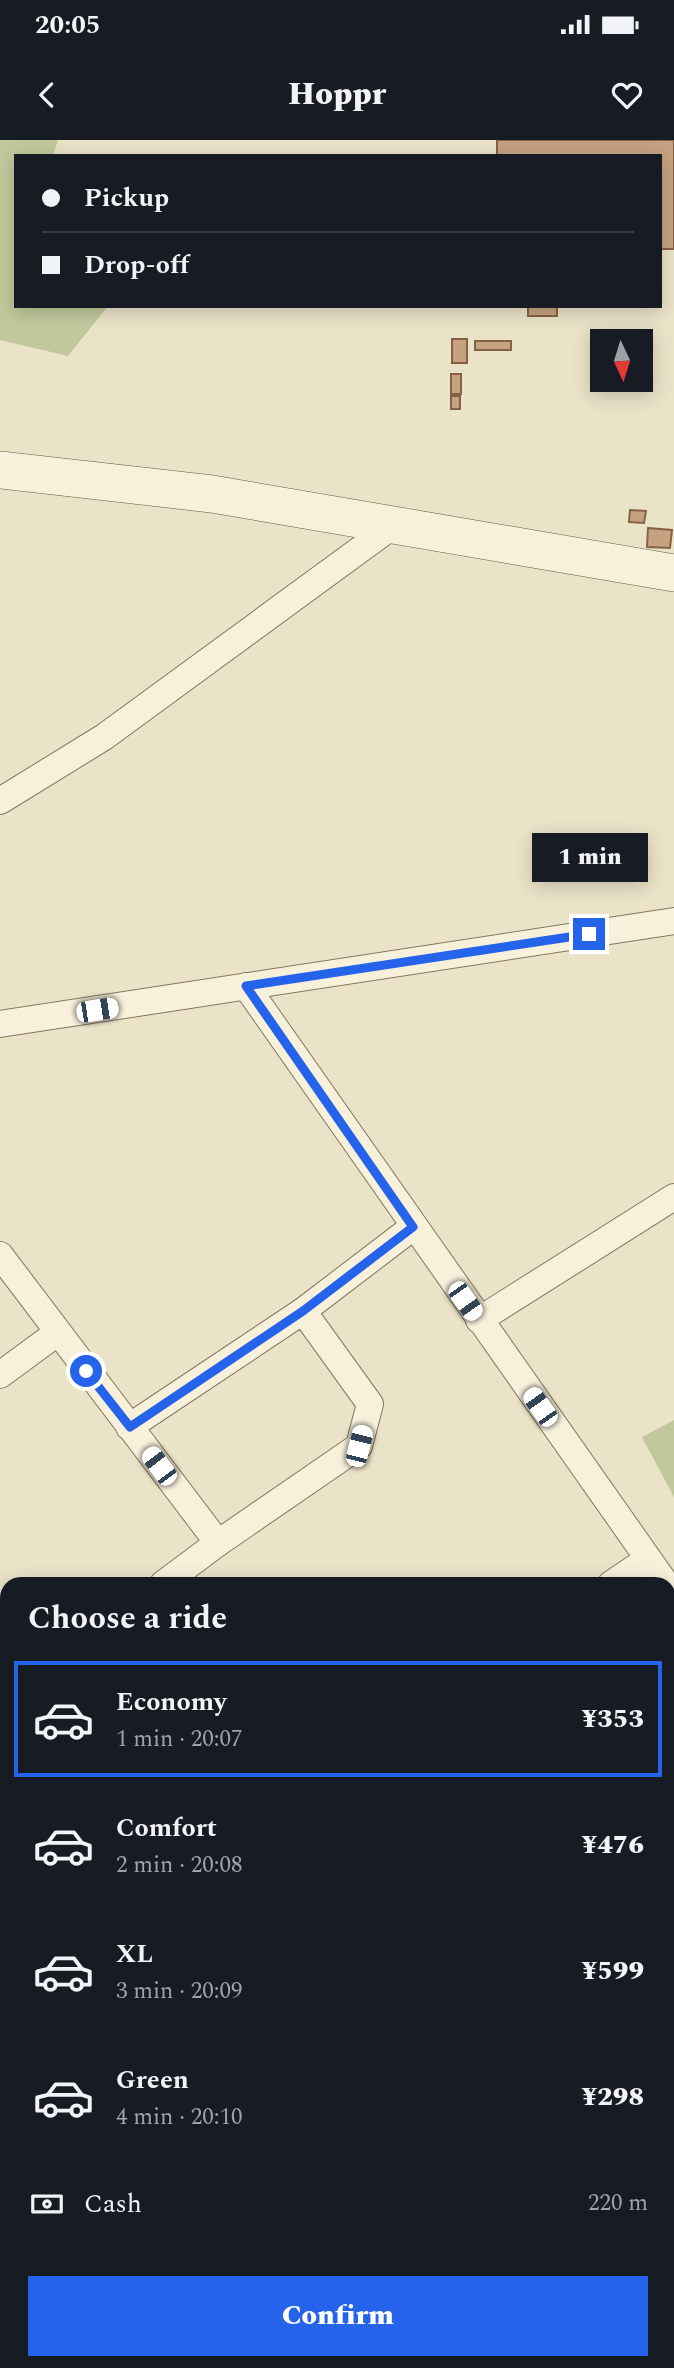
<!DOCTYPE html>
<meta charset="utf-8">
<style>
:root{--surface:#171b24;--page:#242831;--text:#f1f3f6;--muted:#9ea1a6;--line:#363941;--accent:#2563eb}
body{margin:0;font-family:Spectral,serif;background:var(--page);color:var(--text);height:100vh;display:flex;flex-direction:column;font-size:26px;white-space:nowrap}
*{box-sizing:border-box;margin:0}
p{font-size:23px;color:var(--muted)}
.icon{flex:none;width:38px;height:38px;fill:none;stroke:currentColor;stroke-width:2;stroke-linecap:round;stroke-linejoin:round}
.map{position:relative;flex:1;overflow:hidden}
.details{position:absolute;left:0px;top:1437px;width:676px;height:793px;display:flex;flex-direction:column;background:var(--surface);border-radius:21px 21px 0 0;box-shadow:0 4px 18px #0003}
.details>*{flex:none}
.top-card{position:absolute;left:14px;top:14px;width:648px;height:154px;border-radius:0px;box-shadow:0 4px 18px #0003;display:grid;align-content:center;height:154px;padding:0 28px;background:var(--surface)}
.needle{width:46px;rotate:176deg}
.fabs{position:absolute;left:590px;top:189px;display:grid;gap:14px}
.fabs a{display:grid;place-items:center;width:63px;height:63px;border-radius:0px;background:var(--surface);box-shadow:0 4px 18px #0003;font-size:35px}
.end{position:absolute;width:32px;height:32px;margin:-16px;border:9px solid #2563eb;background:#fff;box-shadow:0 0 0 4px #fff}
.from{border-radius:50%}
.bubble{position:absolute;height:49px;border-radius:0px;background:var(--surface);box-shadow:0 4px 18px #0003;font-size:23px;font-weight:800;line-height:49px;text-align:center}
.car{position:absolute;width:21px;height:42px;margin:-21px -10px;border-radius:9px;box-shadow:0 0 5px 2px #0007;background:linear-gradient(#fff 24%,#345 0 40%,#fff 0 76%,#345 0 86%,#fff 0)}
.top-card b{display:flex;align-items:center;gap:24px;height:66px;font-size:26px}
.top-card b+b{border-top:2px solid var(--line)}
.top-card i{width:18px;height:18px;background:var(--text)}
ul{padding:0;list-style:none}
li{display:flex;align-items:center;gap:21px;height:116px;margin:0 14px 10px;padding:0 14px;border:4px solid transparent;border-radius:0px}
li div{flex:1}
li b{display:block;font-size:26px}
li em{font-style:normal;font-weight:800}
li.active{border-color:var(--accent)}
li>.icon{width:63px;height:63px;stroke-width:1.5}
h2{padding:0 28px;font-size:32px;line-height:84px}
.pay{display:flex;align-items:center;gap:18px;height:77px;padding:0 28px;font-size:26px}
.pay p{margin-inline-start:auto}
.primary-button{display:flex;gap:14px;margin-top:auto;padding:14px 28px}
.primary-button a{flex:1;height:80px;border-radius:0px;background:var(--accent);color:#fff;font-size:28px;font-weight:800;line-height:80px;text-align:center}
.status{display:flex;justify-content:space-between;align-items:center;height:49px;padding:0 35px;background:var(--surface);direction:ltr}
.status svg{height:19px;fill:currentColor}
header{display:flex;justify-content:space-between;align-items:center;height:91px;padding:0 28px;background:var(--surface);font-size:32px;font-weight:800}
.map>svg:first-child{display:block}
.green{fill:#c1c99c}
.building{fill:#c7a281;stroke:#846246;stroke-width:2}
.lines{fill:none;stroke-linecap:round;stroke-linejoin:round}
.street-casing{stroke:#86765e;stroke-width:28}
.secondary-casing{stroke:#685741;stroke-width:38}
.street{stroke:#f7f0db;stroke-width:26}
.secondary{stroke:#f7f0db;stroke-width:37}
.rail{stroke:#382d21;stroke-width:5;stroke-dasharray:12 12;stroke-linecap:butt}
.route{stroke:#2563eb;stroke-width:9}
</style>
<div class="status"><b>20:05</b><svg viewBox="0 0 49 12"><path d="M0 12V9h3v3zM5 12V6h3v6zM10 12V3h3v9zM15 12V0h3v12zM26 1h20v11H26zM47 4h2v5h-2z"/></svg></div>
<header><svg class="icon" aria-label="back" viewBox="0 0 24 24"><path d="M15 5l-7 7 7 7"/></svg>Hoppr<svg class="icon" aria-label="heart" viewBox="0 0 24 24"><path d="M12 20l-8-8c-3-5 5-10 8-4 3-6 11-1 8 4z"/></svg></header>
<div class="map">
<svg width="674" height="2228" viewBox="0 0 674 2228">
<rect width="100%" height="100%" fill="#ebe3c8"/>
<g class="green">
<path d="M0,0H58L53,16H16V166H108L68,216L0,200Z"/>
<path d="M674,1280V1357L642,1297Z"/>
<path d="M674,1598V1852L668,1851V1601Z"/>
<path d="M0,1648L7,1649V1961L0,1953Z"/>
<path d="M669,2035L674,2043V2103L669,2106Z"/>
</g>
<g class="building">
<path d="M497,0H674V109H660V16H497Z"/>
<rect x="528" y="166" width="29" height="10"/>
<rect x="452" y="199" width="15" height="24"/>
<rect x="475" y="201" width="36" height="9"/>
<rect x="451" y="234" width="10" height="20"/>
<rect x="451" y="256" width="9" height="13"/>
<path d="M630,370L646,371L644,383L629,382Z"/>
<path d="M648,388L672,390L670,408L647,407Z"/>
</g>
<g class="lines">
<defs>
<g id="street">
<path d="M0,661L104,597L395,384"/>
<path d="M246,846L666,1444"/>
<path d="M0,884L674,781"/>
<path d="M0,1115L218,1403L163,1444"/>
<path d="M303,1171L413,1087"/>
<path d="M479,1180L674,1057"/>
<path d="M0,1235L57,1193"/>
<path d="M129,1287L303,1171L370,1264L359,1306L218,1403"/>
<path d="M611,1444L648,1419"/>
<path d="M0,1516L7,1525"/>
</g>
<path id="secondary" d="M0,330L212,354L674,433"/>
</defs>
<use href="#street" class="street-casing"/>
<use href="#secondary" class="secondary-casing"/>
<use href="#street" class="street"/>
<use href="#secondary" class="secondary"/>
<g class="rail">
<path d="M0,1754L7,1755"/>
<path d="M0,1772L7,1773"/>
<path d="M668,1881L674,1882"/>
<path d="M668,1899L674,1900"/>
</g>
</g>
<g class="lines">
<path class="route" d="M86,1231L130,1287L303,1171L413,1087L246,846L589,794"/>
</g>
</svg>
<div class="fabs">
<a><svg class="needle" viewBox="-14 -14 28 28"><path d="M0-13l5 13h-10z" fill="#e53935"/><path d="M0 13l5-13h-10z" fill="#9ea1a6"/></svg></a>
</div>
<i class="end from" style="left:86px;top:1231px"></i>
<i class="end" style="left:589px;top:794px"></i>
<div class="bubble" style="left:532px;top:693px;width:116px">1 min</div>
<i class="car" style="left:97px;top:870px;rotate:81deg"></i>
<i class="car" style="left:465px;top:1161px;rotate:145deg"></i>
<i class="car" style="left:540px;top:1267px;rotate:325deg"></i>
<i class="car" style="left:359px;top:1306px;rotate:14deg"></i>
<i class="car" style="left:159px;top:1326px;rotate:323deg"></i>
<div class="top-card">
<b><i class="from"></i>Pickup</b>
<b><i></i>Drop-off</b>
</div>
<section class="details">
<h2>Choose a ride</h2>
<ul>
<li class="active"><svg class="icon" aria-label="car" viewBox="0 0 24 24"><path d="M5 17H2v-5l4-1 3-4h7l3 4 3 1v5h-3M9 17h6M6 11h13"/><circle cx="7" cy="17" r="2"/><circle cx="17" cy="17" r="2"/></svg><div><b>Economy</b><p>1 min · 20:07</p></div><em>¥353</em></li>
<li><svg class="icon" aria-label="car" viewBox="0 0 24 24"><path d="M5 17H2v-5l4-1 3-4h7l3 4 3 1v5h-3M9 17h6M6 11h13"/><circle cx="7" cy="17" r="2"/><circle cx="17" cy="17" r="2"/></svg><div><b>Comfort</b><p>2 min · 20:08</p></div><em>¥476</em></li>
<li><svg class="icon" aria-label="car" viewBox="0 0 24 24"><path d="M5 17H2v-5l4-1 3-4h7l3 4 3 1v5h-3M9 17h6M6 11h13"/><circle cx="7" cy="17" r="2"/><circle cx="17" cy="17" r="2"/></svg><div><b>XL</b><p>3 min · 20:09</p></div><em>¥599</em></li>
<li><svg class="icon" aria-label="car" viewBox="0 0 24 24"><path d="M5 17H2v-5l4-1 3-4h7l3 4 3 1v5h-3M9 17h6M6 11h13"/><circle cx="7" cy="17" r="2"/><circle cx="17" cy="17" r="2"/></svg><div><b>Green</b><p>4 min · 20:10</p></div><em>¥298</em></li>
</ul>
<div class="pay"><svg class="icon" aria-label="cash" viewBox="0 0 24 24"><path d="M3 7h18v10H3z"/><circle cx="12" cy="12" r="2"/></svg>Cash<p>220 m</p></div>
<div class="primary-button"><a>Confirm</a></div>
</section>
</div>
